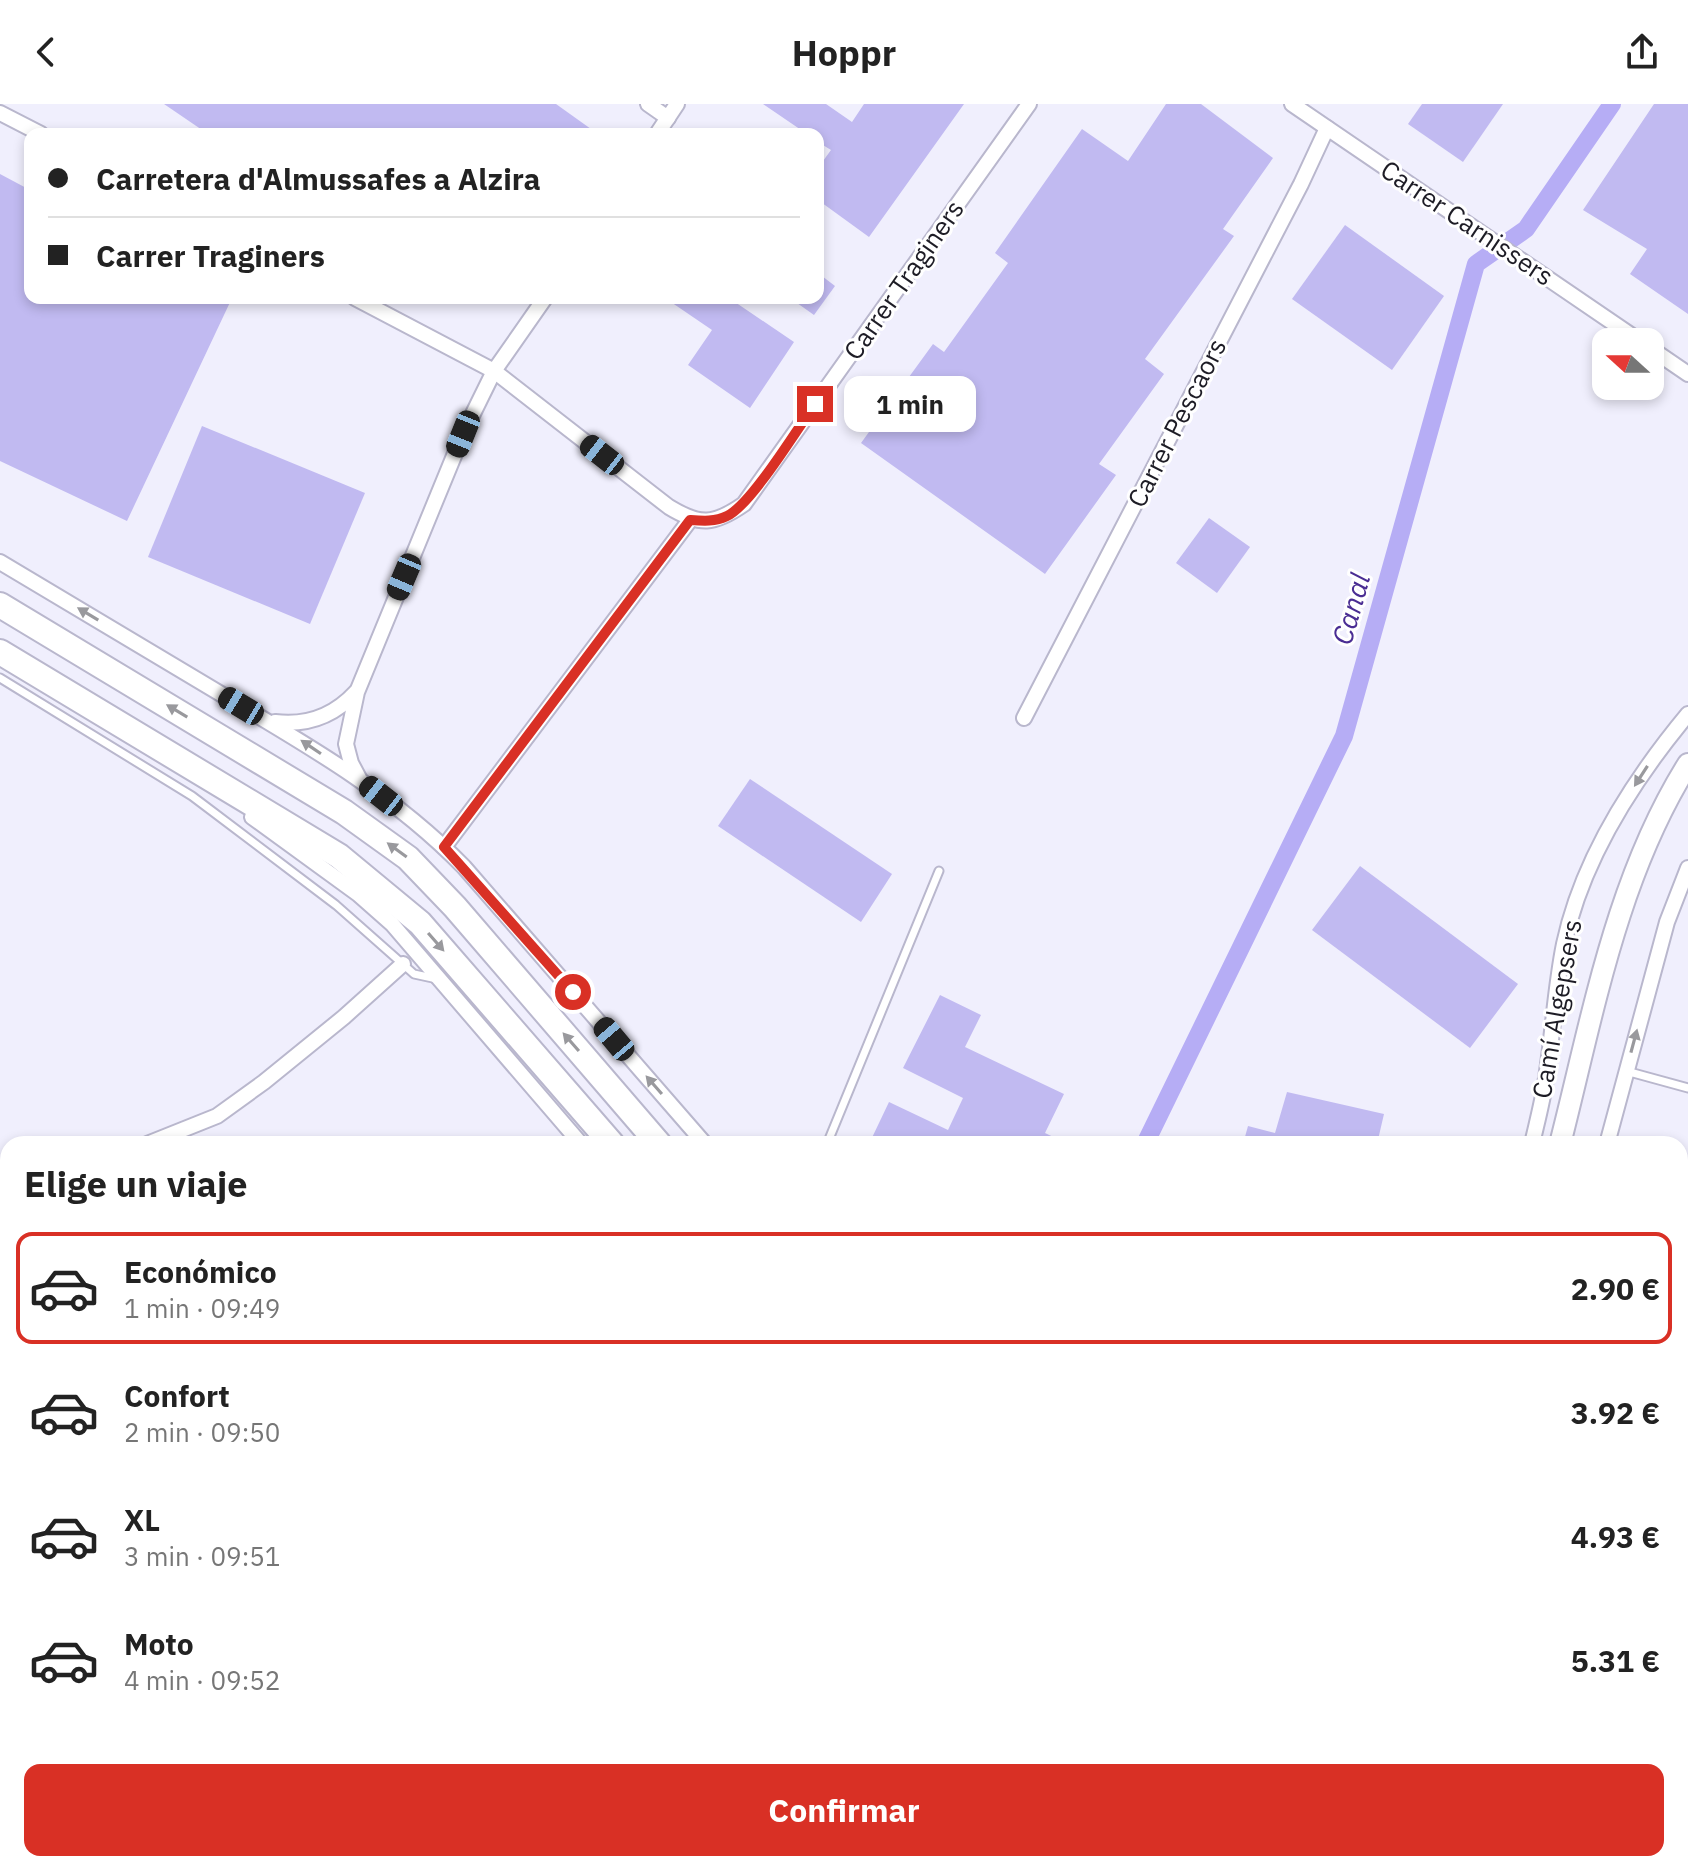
<!DOCTYPE html>
<html lang="es">
<meta charset="utf-8">
<style>
:root{--surface:#fff;--page:#f6f6f6;--text:#222;--muted:#767676;--line:#e0e0e0;--accent:#d93025}
body{margin:0;font-family:"IBM Plex Sans",sans-serif;background:var(--page);color:var(--text);height:100vh;display:flex;flex-direction:column;font-size:30px;white-space:nowrap}
*{box-sizing:border-box;margin:0}
p{font-size:26px;color:var(--muted)}
.icon{flex:none;width:44px;height:44px;fill:none;stroke:currentColor;stroke-width:2;stroke-linecap:round;stroke-linejoin:round}
.map{position:relative;flex:1;overflow:hidden}
.panel{position:absolute;left:0px;top:1032px;width:1688px;height:736px;display:flex;flex-direction:column;background:var(--surface);border-radius:24px 24px 0 0;box-shadow:0 4px 12px #0003}
.panel>*{flex:none}
.hud{position:absolute;left:24px;top:24px;width:800px;height:176px;border-radius:16px;box-shadow:0 4px 12px #0003;display:grid;align-content:center;height:176px;padding:0 24px;background:var(--surface)}
.needle{width:52px;rotate:291deg}
.buttons{position:absolute;left:1592px;top:224px;display:grid;gap:16px}
.buttons a{display:grid;place-items:center;width:72px;height:72px;border-radius:16px;background:var(--surface);box-shadow:0 4px 12px #0003;font-size:40px}
.end{position:absolute;width:36px;height:36px;margin:-18px;border:10px solid #d93025;background:#fff;box-shadow:0 0 0 4px #fff}
.from{border-radius:50%}
.bubble{position:absolute;height:56px;border-radius:16px;background:var(--surface);box-shadow:0 4px 12px #0003;font-size:26px;font-weight:700;line-height:56px;text-align:center}
.car{position:absolute;width:24px;height:48px;margin:-24px -12px;border-radius:10px;box-shadow:0 0 6px 2px #0007;background:linear-gradient(#222 24%,#8ab4d8 0 40%,#222 0 76%,#8ab4d8 0 86%,#222 0)}
.hud b{display:flex;align-items:center;gap:28px;height:76px;font-size:30px}
.hud b+b{border-top:2px solid var(--line)}
.hud i{width:20px;height:20px;background:var(--text)}
ul{padding:0;list-style:none}
li{display:flex;align-items:center;gap:24px;height:112px;margin:0 16px 12px;padding:0 8px;border:4px solid transparent;border-radius:16px}
li div{flex:1}
li b{display:block;font-size:30px}
li em{font-style:normal;font-weight:700}
li.selected{border-color:var(--accent)}
li>.icon{width:72px;height:72px;stroke-width:1.5}
h2{padding:0 24px;font-size:36px;line-height:96px}
.action{display:flex;gap:16px;margin-top:auto;padding:16px 24px}
.action a{flex:1;height:92px;border-radius:16px;background:var(--accent);color:#fff;font-size:32px;font-weight:700;line-height:92px;text-align:center}
header{display:flex;justify-content:space-between;align-items:center;height:104px;padding:0 24px;background:var(--surface);font-size:36px;font-weight:700}
.map>svg:first-child{display:block}
.lines{fill:none;stroke-linecap:round;stroke-linejoin:round}
.canal{stroke:#b6adf5;stroke-width:18}
.building{fill:#c1baf1}
.service-casing{stroke:#b9b7cd;stroke-width:11}
.minor-casing{stroke:#b9b7cd;stroke-width:18}
.secondary-casing{stroke:#b9b7cd;stroke-width:24}
.primary-casing{stroke:#b9b7cd;stroke-width:28}
.service{stroke:#fff;stroke-width:7}
.minor{stroke:#fff;stroke-width:14}
.secondary{stroke:#fff;stroke-width:20}
.primary{stroke:#fff;stroke-width:24}
.oneway{fill:#99999d}
.route{stroke:#d93025;stroke-width:10}
.labels{text-anchor:middle;stroke-width:6;stroke-linejoin:round;paint-order:stroke}
.street-label{font-size:26px;fill:#1d1c25;stroke:#fff}
.water-label{font-size:28px;font-style:italic;fill:#4a2d93;stroke:#fff}
</style>
<header><svg class="icon" aria-label="back" viewBox="0 0 24 24"><path d="M15 5l-7 7 7 7"/></svg>Hoppr<svg class="icon" aria-label="share" viewBox="0 0 24 24"><path d="M12 15V3M7 8l5-5 5 5M5 13v7h14v-7"/></svg></header>
<div class="map">
<svg width="1688" height="1768" viewBox="0 0 1688 1768">
<rect width="100%" height="100%" fill="#f0effd"/>
<g class="lines">
<path class="canal" d="M1145,1040L1344,632L1476,160L1526,125L1612,0"/>
</g>
<g class="building">
<path d="M164,0H556L598,30H208Z"/>
<path d="M763,0H826L852,18L864,0H964L869,133L818,96V64L831,46L818,38V30H807Z"/>
<path d="M1166,0H1201L1273,54L1223,125L1234,132L1145,255L1164,270L1099,360L1116,371L1045,470L861,339L933,240L944,248L1008,159L995,149L1082,25L1128,57Z"/>
<path d="M1422,0H1503L1463,58L1408,20Z"/>
<path d="M1654,0H1688V210L1630,170L1647,145L1583,106Z"/>
<path d="M0,70L30,86V194H232L127,417L0,357Z"/>
<path d="M1345,121L1444,192L1392,266L1292,195Z"/>
<path d="M818,169L835,182L814,211L790,194H818Z"/>
<path d="M665,194H729L794,238L750,304L688,261L712,226Z"/>
<path d="M202,322L365,389L310,520L148,453Z"/>
<path d="M1209,414L1250,443L1217,489L1176,459Z"/>
<path d="M750,675L892,770L861,818L718,722Z"/>
<path d="M1360,762L1518,880L1470,944L1312,826Z"/>
<path d="M940,891L981,911L965,943L1064,990L1045,1029L1068,1040H869L889,998L948,1026L963,994L903,964Z"/>
<path d="M1287,988L1384,1010L1377,1040H1243L1248,1022L1275,1029Z"/>
</g>
<g class="lines">
<defs>
<g id="service">
<path d="M0,574L192,692L336,801L414,870L437,875"/>
<path d="M1626,967L1688,984"/>
<path d="M827,1040L939,767"/>
<path d="M1680,1388L1688,1378"/>
<path d="M506,1760L512,1768"/>
<path d="M947,1760L958,1768"/>
<path d="M987,1760L995,1768"/>
<path d="M1658,1760L1661,1768"/>
</g>
<g id="minor">
<path d="M648,0L668,14"/>
<path d="M1292,0L1641,238"/>
<path d="M0,9L41,30"/>
<path d="M657,30L677,0"/>
<path d="M355,194L494,267L669,403C700,422 714,421 744,400L1029,0"/>
<path d="M1650,244L1688,270"/>
<path d="M0,458C75,503 151,548 226,593C311,643 395,692 464,763L705,1040"/>
<path d="M1024,614L1301,80L1327,24"/>
<path d="M275,618C308,622 334,612 356,588"/>
<path d="M359,674L351,659L346,640L357,588L463,330L494,267L545,194"/>
<path d="M252,713L358,790L392,820L581,1040"/>
<path d="M444,743L690,416"/>
<path d="M147,1040L217,1012L264,978L344,913L403,860"/>
<path d="M1532,1040C1537,1018 1543,996 1546,974C1553,930 1555,884 1564,840C1582,756 1634,675 1688,610"/>
<path d="M1607,1040L1667,818L1688,764"/>
<path d="M0,1140L8,1134"/>
<path d="M1132,1760L1134,1768"/>
<path d="M1159,1760L1163,1768"/>
</g>
<path id="secondary" d="M1560,1040C1593,911 1616,775 1688,660"/>
<g id="primary">
<path d="M0,501L344,708L408,754L455,803L659,1040"/>
<path d="M0,548L339,752L420,819L612,1040"/>
<path d="M1292,1760L1297,1768"/>
<path d="M1334,1760V1768"/>
<path d="M1540,1760L1553,1768"/>
<path d="M1590,1760L1604,1768"/>
</g>
</defs>
<use href="#service" class="service-casing"/>
<use href="#minor" class="minor-casing"/>
<use href="#secondary" class="secondary-casing"/>
<use href="#primary" class="primary-casing"/>
<use href="#service" class="service"/>
<use href="#minor" class="minor"/>
<use href="#secondary" class="secondary"/>
<use href="#primary" class="primary"/>
</g>
<defs><path id="oneway-solid" d="M-6-.8H1V-3.2L6.5 0L1 3.2V.8H-6Z" transform="scale(2)"/></defs>
<g class="oneway">
<use href="#oneway-solid" transform="translate(88 510) rotate(-149)"/>
<use href="#oneway-solid" transform="translate(177 607) rotate(-149)"/>
<use href="#oneway-solid" transform="translate(311 643) rotate(-146)"/>
<use href="#oneway-solid" transform="translate(1641 672) rotate(123)"/>
<use href="#oneway-solid" transform="translate(397 746) rotate(-144)"/>
<use href="#oneway-solid" transform="translate(436 838) rotate(49)"/>
<use href="#oneway-solid" transform="translate(1634 937) rotate(-75)"/>
<use href="#oneway-solid" transform="translate(571 938) rotate(-131)"/>
<use href="#oneway-solid" transform="translate(654 981) rotate(-131)"/>
</g>
<g class="lines">
<path class="route" d="M573,888L444,743L690,416C703,417 715,418 727,412C751,401 797,325 815,300"/>
</g>
<g class="labels">
<g class="street-label">
<text transform="translate(1467 119) rotate(34)" y="9">Carrer Carnissers</text>
<text transform="translate(904 176) rotate(-55)" y="9">Carrer Traginers</text>
<text transform="translate(1177 319) rotate(-63)" y="9">Carrer Pescaors</text>
<text transform="translate(1557 905) rotate(-80)" y="9">Camí Algepsers</text>
</g>
<g class="water-label">
<text transform="translate(1351 505) rotate(-74)" y="10">Canal</text>
</g>
</g>
</svg>
<div class="buttons">
<a><svg class="needle" viewBox="-14 -14 28 28"><path d="M0-13l5 13h-10z" fill="#e53935"/><path d="M0 13l5-13h-10z" fill="#767676"/></svg></a>
</div>
<i class="end from" style="left:573px;top:888px"></i>
<i class="end" style="left:815px;top:300px"></i>
<div class="bubble" style="left:844px;top:272px;width:132px">1 min</div>
<i class="car" style="left:463px;top:330px;rotate:202deg"></i>
<i class="car" style="left:602px;top:351px;rotate:308deg"></i>
<i class="car" style="left:404px;top:473px;rotate:203deg"></i>
<i class="car" style="left:241px;top:602px;rotate:301deg"></i>
<i class="car" style="left:381px;top:692px;rotate:308deg"></i>
<i class="car" style="left:614px;top:935px;rotate:320deg"></i>
<div class="hud">
<b><i class="from"></i>Carretera d'Almussafes a Alzira</b>
<b><i></i>Carrer Traginers</b>
</div>
<section class="panel">
<h2>Elige un viaje</h2>
<ul>
<li class="selected"><svg class="icon" aria-label="car" viewBox="0 0 24 24"><path d="M5 17H2v-5l4-1 3-4h7l3 4 3 1v5h-3M9 17h6M6 11h13"/><circle cx="7" cy="17" r="2"/><circle cx="17" cy="17" r="2"/></svg><div><b>Económico</b><p>1 min · 09:49</p></div><em>2.90 €</em></li>
<li><svg class="icon" aria-label="car" viewBox="0 0 24 24"><path d="M5 17H2v-5l4-1 3-4h7l3 4 3 1v5h-3M9 17h6M6 11h13"/><circle cx="7" cy="17" r="2"/><circle cx="17" cy="17" r="2"/></svg><div><b>Confort</b><p>2 min · 09:50</p></div><em>3.92 €</em></li>
<li><svg class="icon" aria-label="car" viewBox="0 0 24 24"><path d="M5 17H2v-5l4-1 3-4h7l3 4 3 1v5h-3M9 17h6M6 11h13"/><circle cx="7" cy="17" r="2"/><circle cx="17" cy="17" r="2"/></svg><div><b>XL</b><p>3 min · 09:51</p></div><em>4.93 €</em></li>
<li><svg class="icon" aria-label="car" viewBox="0 0 24 24"><path d="M5 17H2v-5l4-1 3-4h7l3 4 3 1v5h-3M9 17h6M6 11h13"/><circle cx="7" cy="17" r="2"/><circle cx="17" cy="17" r="2"/></svg><div><b>Moto</b><p>4 min · 09:52</p></div><em>5.31 €</em></li>
</ul>
<div class="action"><a>Confirmar</a></div>
</section>
</div>
